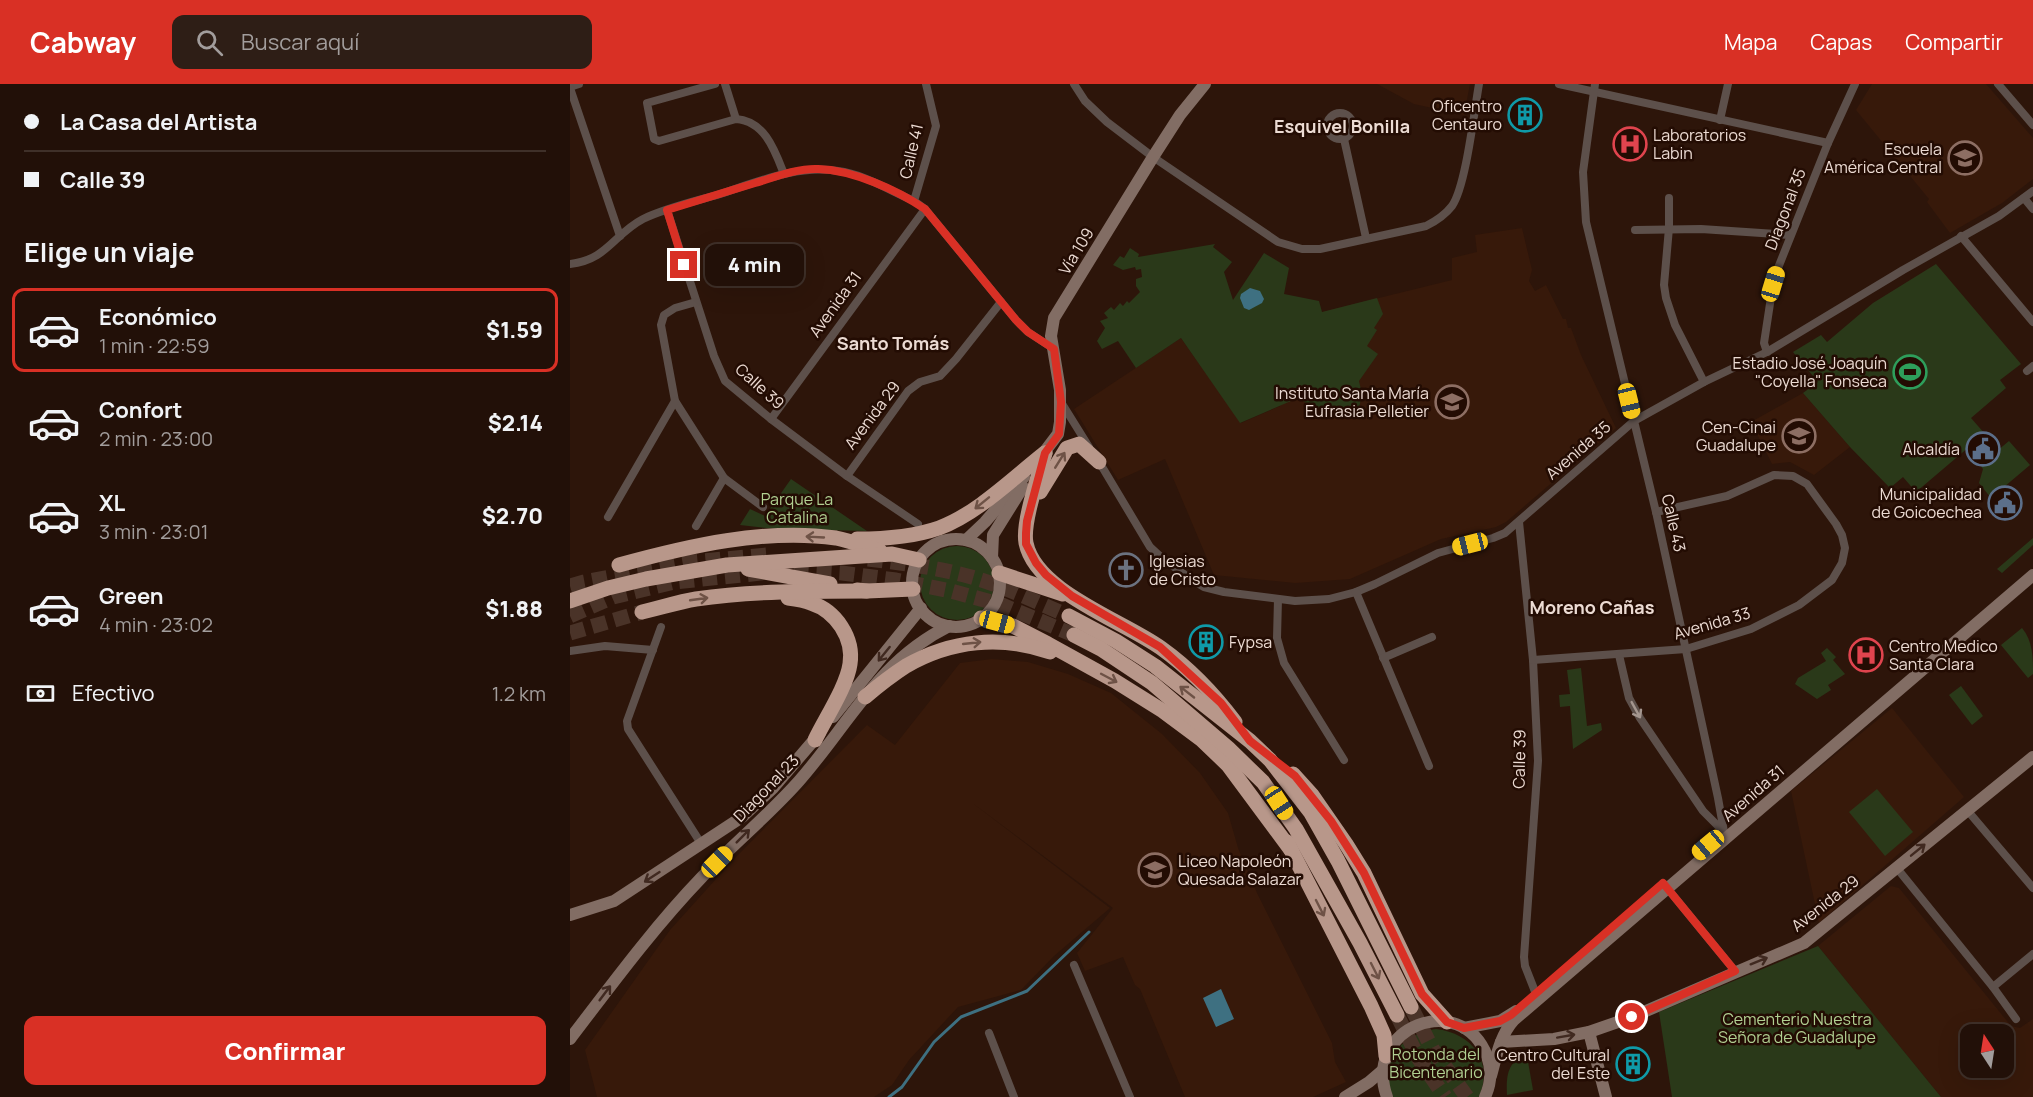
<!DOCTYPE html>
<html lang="es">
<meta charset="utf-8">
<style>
:root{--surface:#221008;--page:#2e1e16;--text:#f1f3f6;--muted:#a29d9c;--line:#3f3029;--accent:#d93025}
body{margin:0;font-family:Manrope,sans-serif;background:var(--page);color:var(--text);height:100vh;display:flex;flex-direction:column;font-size:22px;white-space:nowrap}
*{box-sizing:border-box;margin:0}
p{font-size:20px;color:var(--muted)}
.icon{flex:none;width:33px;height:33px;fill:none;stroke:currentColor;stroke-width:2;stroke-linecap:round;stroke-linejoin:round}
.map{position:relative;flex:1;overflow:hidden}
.drawer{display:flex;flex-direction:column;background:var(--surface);width:570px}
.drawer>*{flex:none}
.hud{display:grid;align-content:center;height:132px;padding:0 24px;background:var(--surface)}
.needle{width:39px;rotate:348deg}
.buttons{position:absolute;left:1390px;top:940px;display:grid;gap:12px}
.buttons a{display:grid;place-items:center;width:54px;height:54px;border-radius:12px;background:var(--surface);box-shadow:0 6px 24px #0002,0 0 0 2px var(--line);font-size:30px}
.end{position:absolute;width:27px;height:27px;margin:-14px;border:8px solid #d93025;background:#fff;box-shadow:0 0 0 3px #fff}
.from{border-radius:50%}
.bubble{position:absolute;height:42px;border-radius:12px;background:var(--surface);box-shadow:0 6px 24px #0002,0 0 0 2px var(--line);font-size:20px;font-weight:800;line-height:42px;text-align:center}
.car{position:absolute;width:18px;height:36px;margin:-18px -9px;border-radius:8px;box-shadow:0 0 4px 2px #0007;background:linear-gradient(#f5c518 24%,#345 0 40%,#f5c518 0 76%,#345 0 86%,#f5c518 0)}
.hud b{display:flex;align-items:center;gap:21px;height:57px;font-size:22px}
.hud b+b{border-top:2px solid var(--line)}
.hud i{width:15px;height:15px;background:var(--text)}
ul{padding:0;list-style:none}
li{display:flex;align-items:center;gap:18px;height:84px;margin:0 12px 9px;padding:0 12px;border:3px solid transparent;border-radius:12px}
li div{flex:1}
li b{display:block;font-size:22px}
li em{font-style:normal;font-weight:800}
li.active{border-color:var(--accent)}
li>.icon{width:54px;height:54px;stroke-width:1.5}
h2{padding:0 24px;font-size:27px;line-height:72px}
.pay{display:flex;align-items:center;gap:15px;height:66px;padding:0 24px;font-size:22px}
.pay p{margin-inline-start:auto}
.action{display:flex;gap:12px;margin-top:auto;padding:12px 24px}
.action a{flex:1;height:69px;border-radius:12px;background:var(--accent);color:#fff;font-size:24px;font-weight:800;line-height:69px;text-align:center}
header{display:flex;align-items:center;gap:36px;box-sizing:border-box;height:84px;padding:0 30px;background:var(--accent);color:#fff}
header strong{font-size:28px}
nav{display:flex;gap:33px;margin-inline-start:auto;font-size:21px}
.search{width:420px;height:54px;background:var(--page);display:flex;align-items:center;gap:15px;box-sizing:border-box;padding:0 21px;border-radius:12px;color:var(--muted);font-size:22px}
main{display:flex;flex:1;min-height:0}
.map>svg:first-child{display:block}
.built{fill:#37190a;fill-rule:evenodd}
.green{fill:#2a3919}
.water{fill:#3e7081}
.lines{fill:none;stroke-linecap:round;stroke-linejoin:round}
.stream{stroke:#3e7081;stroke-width:3}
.highway-tunnel{stroke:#4a3328;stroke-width:15;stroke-dasharray:15 8;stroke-linecap:butt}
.street{stroke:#5d504b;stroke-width:8}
.secondary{stroke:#826d64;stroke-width:12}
.highway{stroke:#b8978a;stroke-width:15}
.oneway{stroke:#6e5246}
.oneway2{stroke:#402920}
.oneway3{stroke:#a4968f}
.route{stroke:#d93025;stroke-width:8}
.labels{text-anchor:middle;stroke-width:5;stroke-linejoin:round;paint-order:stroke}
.poi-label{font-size:16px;fill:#ecdbd3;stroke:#230c03;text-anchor:end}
.street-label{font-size:16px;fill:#ecdbd3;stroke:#230c03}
.park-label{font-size:16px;fill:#b0cf91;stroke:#230c03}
.neighbourhood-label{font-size:18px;font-weight:bold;fill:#ecdbd3;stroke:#230c03}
</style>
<header>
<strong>Cabway</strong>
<div class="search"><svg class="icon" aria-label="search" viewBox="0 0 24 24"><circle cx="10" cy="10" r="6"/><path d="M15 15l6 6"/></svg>Buscar aquí</div>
<nav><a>Mapa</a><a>Capas</a><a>Compartir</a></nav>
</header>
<main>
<section class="drawer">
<div class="hud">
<b><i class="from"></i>La Casa del Artista</b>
<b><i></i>Calle 39</b>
</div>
<h2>Elige un viaje</h2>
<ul>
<li class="active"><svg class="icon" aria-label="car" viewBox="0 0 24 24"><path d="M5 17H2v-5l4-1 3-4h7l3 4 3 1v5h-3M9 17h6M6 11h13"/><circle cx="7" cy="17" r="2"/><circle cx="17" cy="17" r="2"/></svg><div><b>Económico</b><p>1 min · 22:59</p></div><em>$1.59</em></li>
<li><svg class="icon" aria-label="car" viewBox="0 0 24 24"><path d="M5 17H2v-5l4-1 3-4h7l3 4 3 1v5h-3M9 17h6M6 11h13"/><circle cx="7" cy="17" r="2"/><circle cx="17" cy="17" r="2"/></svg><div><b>Confort</b><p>2 min · 23:00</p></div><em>$2.14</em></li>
<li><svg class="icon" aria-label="car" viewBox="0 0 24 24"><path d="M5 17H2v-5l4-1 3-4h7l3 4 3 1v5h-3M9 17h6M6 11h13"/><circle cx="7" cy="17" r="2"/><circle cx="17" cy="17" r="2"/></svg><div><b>XL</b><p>3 min · 23:01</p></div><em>$2.70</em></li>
<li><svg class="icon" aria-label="car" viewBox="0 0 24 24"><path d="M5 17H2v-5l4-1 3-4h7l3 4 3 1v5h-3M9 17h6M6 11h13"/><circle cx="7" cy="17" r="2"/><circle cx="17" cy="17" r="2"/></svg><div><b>Green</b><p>4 min · 23:02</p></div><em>$1.88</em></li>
</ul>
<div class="pay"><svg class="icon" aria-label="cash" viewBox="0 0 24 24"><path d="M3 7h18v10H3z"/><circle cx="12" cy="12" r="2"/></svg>Efectivo<p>1.2 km</p></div>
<div class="action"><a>Confirmar</a></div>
</section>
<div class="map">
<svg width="1463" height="1013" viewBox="0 0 1463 1013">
<rect width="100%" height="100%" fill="#2d150a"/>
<g class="built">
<path d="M807,0H900L894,31L844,20Z"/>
<path d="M1302,0H1416L1463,54V95L1432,119L1380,149L1357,118L1359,115L1286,26Z"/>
<path d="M952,144L962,186L959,197L965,207L976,201L993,235H996L998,244H1001L1011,271L1046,344L936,438L926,443L871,455L780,495L725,499L644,491L595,375L548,396L504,325L611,254L671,339L710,322L752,228L882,196V174L907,168L905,151Z"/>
<path d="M1233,309L1280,363L1244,391L1220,378L1202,380L1181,338Z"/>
<path d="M422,575L458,578L498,590L541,609L592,650L630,689L658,729L668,764L687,809L762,959L765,978L776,998L743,1013H615L570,905L565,901L553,873L515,887L507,869L543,824L401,718L540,824L484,872L451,906L388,923L339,976L322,1001L304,1013H27L15,966L100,846L164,775L297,641L325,661L390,579Z"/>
<path d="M1322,624L1394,713L1249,839L1221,707Z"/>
<path d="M1321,802L1329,804L1441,942L1450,944L1463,935V1013H1371L1248,862ZM1401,951H1434V984H1401Z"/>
</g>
<g class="green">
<path d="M645,160L643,163L662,178L654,188L663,216L694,169L719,184L714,210L749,217L752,228L807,214L813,230L804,244L807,246L797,262L808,270L789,297L792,310L787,333L744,324L728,314L670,339L611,254L566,284L548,257L532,265L527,257L535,244L530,237L538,234L534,229L541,223L544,226L550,219L553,222L557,217L559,219L570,208L566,202V195L572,193L571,185L566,186L565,183L553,186L543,181L550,172L554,174L560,164L569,170L568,173Z"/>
<path d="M1366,180L1451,280L1430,296L1436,304L1401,334L1415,350L1411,353L1407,350L1396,359L1399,363L1346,408L1333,393L1320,404L1280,363L1233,309L1248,298L1223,268L1251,251L1257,258L1303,219Z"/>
<path d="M1439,357L1460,381L1421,414L1409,399L1413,385L1410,381Z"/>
<path d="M221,395L297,447L206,445L170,441L180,425L195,432Z"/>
<path d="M1463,454V461L1432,489L1427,485Z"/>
<circle cx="387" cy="499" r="37"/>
<path d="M1452,544C1463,557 1463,574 1463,590L1458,594L1431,561Z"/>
<path d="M1257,564L1266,573L1263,576L1275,590L1258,601L1261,606L1247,615L1225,600L1228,594L1256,577L1251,569Z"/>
<path d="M1011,584L1017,642L1031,639L1032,646L1003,665L1000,622L990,623L989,611L1000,610L997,586Z"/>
<path d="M1391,602L1413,632L1402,641L1379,611Z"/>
<path d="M1307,705L1343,748L1315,772L1279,728Z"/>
<path d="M1248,862L1371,1013H1102L1089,928Z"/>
<path d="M866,945C902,949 924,978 909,1013H823C805,979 833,949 866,945Z"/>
<path d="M957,972L963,1006L937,1011C936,993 937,976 957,972Z"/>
</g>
<g class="water">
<path d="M680,204L690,207L694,215L692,219L679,226L674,224L670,214L671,210Z"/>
<path d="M651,905L664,935L646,943L633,914Z"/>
</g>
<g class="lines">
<path class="stream" d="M319,1013L332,1003L364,958L391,933L457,907L519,848"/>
<g class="highway-tunnel">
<path d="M298,475C341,480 386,486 426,501C451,510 475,522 499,532"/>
<path d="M0,502L14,498L122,478L197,471"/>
<path d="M0,532L43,513L104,498L221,486L272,489L326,496L381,507L432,521L504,551"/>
<path d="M0,549L72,528"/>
<path d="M841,923L863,966L897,1013"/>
<path d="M827,931L849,975L875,1013"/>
</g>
<g class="street">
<path d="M145,0L77,19L84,55L89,57L166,35C195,37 205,67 214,90"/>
<path d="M155,0L166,35"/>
<path d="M356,0L366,42L344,117L355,125L446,236L458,248L484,265"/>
<path d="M504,0L515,17L537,38L583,73L708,158L732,165H750L856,142C866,137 875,131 882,122C896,102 904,28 909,0"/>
<path d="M989,0L1258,59"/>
<path d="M1025,0L1013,88L1016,138L1086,428L1148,714L1154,748"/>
<path d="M1428,0L1463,41"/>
<path d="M0,3L9,0"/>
<path d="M0,4L50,152"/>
<circle cx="770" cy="42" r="13"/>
<path d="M1150,36L1158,0"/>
<path d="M774,55L796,154"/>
<path d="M1099,114V144L1094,201L1096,214L1105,241L1134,298"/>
<path d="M1454,114L1463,125"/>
<path d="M97,126L144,272L155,297L201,335L277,392L348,440"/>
<path d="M1065,146L1131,145L1220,151"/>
<path d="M1391,152L1463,238"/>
<path d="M0,180C37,176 44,150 73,135C96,124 122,118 147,111C185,99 227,80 268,87C294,90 320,107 344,117"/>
<path d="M126,218L105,224L94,231L91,241L105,317L154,394L193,423"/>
<path d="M1197,268L1194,259L1203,200L1208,184L1258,59L1285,0"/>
<path d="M1457,287L1463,282"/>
<path d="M491,318L519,363"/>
<path d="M201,335L355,125"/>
<path d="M528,376L580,463L593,475L618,493L634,503L654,508L725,517L759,515L786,508L805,500L868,469L923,454L935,449L1064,337L1134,298L1197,268L1333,186L1429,132L1463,107"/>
<path d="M277,392L338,307L350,298L370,292L386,275L431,218"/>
<path d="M38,433L105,317"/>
<path d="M949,438L963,576L968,677L954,873L955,882L966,910"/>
<path d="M126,442L154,394"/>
<path d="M786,508L859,682"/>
<path d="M708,515L707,554L714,579L774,676"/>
<path d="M91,543L57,637L58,645L132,761"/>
<path d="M0,567L35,562L83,566"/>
<path d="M1049,571L1059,614L1070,634L1133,727L1154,748"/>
<path d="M813,574L862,553"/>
<path d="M963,576L1116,565L1181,545L1229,521L1262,496L1272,479L1275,464L1272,451L1266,440L1237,400L1223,392L1204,391L1157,412L1086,428"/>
<path d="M1397,726L1463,804"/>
<path d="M1326,783L1423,903L1446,935"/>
<path d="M1093,799L1165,887"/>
<path d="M504,881L560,1013"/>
<path d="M1423,903L1463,870"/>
<path d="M419,949L444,1013"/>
</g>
<g class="secondary">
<path d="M469,375L488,350L490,338V306L481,252L484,234L583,73L610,31L635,0"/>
<circle cx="386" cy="499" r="44"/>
<path d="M396,456L415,438L454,393"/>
<path d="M422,474L423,451L453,403"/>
<path d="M263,633L351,524"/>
<path d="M0,831L44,817L172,733L203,704L250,649"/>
<path d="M894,944L930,937L946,927"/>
<path d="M1019,948L1036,1013"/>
<path d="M0,955C42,900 84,843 132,793C163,760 199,731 229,697C279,640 308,577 379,542"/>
<path d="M931,958L984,955L1019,948L1062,933L1234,859L1463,673"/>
<path d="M921,992C926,974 930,951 944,936L1463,491"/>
<path d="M775,1013L799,998L813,986"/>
<path d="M817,1013C792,943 891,905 917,972C922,986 921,1000 915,1013"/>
</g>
<g class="highway">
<path d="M475,369C469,391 452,439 456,459C466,508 554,537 591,564C619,584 644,610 665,638"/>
<path d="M470,408L497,364L509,360L529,378"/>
<path d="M287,455C314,455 343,453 369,444C407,430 443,394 475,369"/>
<path d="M49,481C118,462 195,444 266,454C281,457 296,463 310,467"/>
<path d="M178,485L260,500"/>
<path d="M429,489L493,510"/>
<path d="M287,506L297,507L343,505"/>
<path d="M218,514C226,515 234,516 241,519C266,527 284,554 280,580C277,602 255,635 245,656"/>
<path d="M0,517L38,504L76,495L157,481L322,470L349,476"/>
<path d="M72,528C90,524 108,518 126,515C182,507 240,507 297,507"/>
<path d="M499,532L546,557L585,582L680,657L700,676L741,729L768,777L841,923"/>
<path d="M411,534L443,542L478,560L545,597L593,627L632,656L658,681L721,766"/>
<path d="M504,551L531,565L582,599L658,664L693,698L726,745L790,859L827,931"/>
<path d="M295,613C308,602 322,591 336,582C381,556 431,551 480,568"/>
<path d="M723,690L742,711L776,760L794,789L852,910L877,938"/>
<path d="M717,758L801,922L814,951L816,972"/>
</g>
</g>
<defs><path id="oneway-shaft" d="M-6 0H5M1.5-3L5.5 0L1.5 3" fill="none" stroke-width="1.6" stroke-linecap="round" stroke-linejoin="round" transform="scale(1.5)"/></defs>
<g class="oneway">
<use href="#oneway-shaft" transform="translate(490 376) rotate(-58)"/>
<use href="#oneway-shaft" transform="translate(412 419) rotate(141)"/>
<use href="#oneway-shaft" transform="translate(245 453) rotate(-177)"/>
<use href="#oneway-shaft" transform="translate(129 515) rotate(-8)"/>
<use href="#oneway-shaft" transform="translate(402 559) rotate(-6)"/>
<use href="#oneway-shaft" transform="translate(539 594) rotate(28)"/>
<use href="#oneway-shaft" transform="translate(617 608) rotate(-142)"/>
<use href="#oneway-shaft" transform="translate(750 824) rotate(63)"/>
<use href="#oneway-shaft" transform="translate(805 887) rotate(63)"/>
</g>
<g class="oneway2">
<use href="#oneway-shaft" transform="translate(314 570) rotate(129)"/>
<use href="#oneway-shaft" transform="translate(173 752) rotate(-45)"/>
<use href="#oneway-shaft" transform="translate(1348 766) rotate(-39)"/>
<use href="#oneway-shaft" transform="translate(82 793) rotate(147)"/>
<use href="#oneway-shaft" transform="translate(1189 877) rotate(-22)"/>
<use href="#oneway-shaft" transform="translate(35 909) rotate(-53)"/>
<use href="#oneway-shaft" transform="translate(996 952) rotate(-10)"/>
</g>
<use class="oneway3" href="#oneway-shaft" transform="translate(1066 626) rotate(61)"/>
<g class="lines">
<path class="route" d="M114,181L97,126C127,117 156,108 185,99C205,93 228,84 248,85C283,86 327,106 355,125L446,236L458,248L484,265L491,318L489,350L475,369L457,437L456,449V460L466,479L476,491L502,512L590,563L651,619L680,657L725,692L761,737L794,789L852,910L877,938L894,944L930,937L941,931L1093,799L1165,887L1062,933"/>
</g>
<defs>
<symbol id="building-ring" viewBox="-11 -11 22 22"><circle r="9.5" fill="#230c03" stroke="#0f9aa8" stroke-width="1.5"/><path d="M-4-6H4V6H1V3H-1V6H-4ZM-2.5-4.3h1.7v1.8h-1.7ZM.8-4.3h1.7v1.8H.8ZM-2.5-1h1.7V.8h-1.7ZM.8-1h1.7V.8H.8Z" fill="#0f9aa8"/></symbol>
<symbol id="hospital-ring" viewBox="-11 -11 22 22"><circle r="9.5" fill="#230c03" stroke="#e0444e" stroke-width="1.5"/><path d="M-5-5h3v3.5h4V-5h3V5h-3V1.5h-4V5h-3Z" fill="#e0444e"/></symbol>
<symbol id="school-ring" viewBox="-11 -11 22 22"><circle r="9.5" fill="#230c03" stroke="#8d6e63" stroke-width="1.5"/><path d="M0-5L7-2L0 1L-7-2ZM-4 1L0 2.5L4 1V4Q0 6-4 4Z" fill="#8d6e63"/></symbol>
<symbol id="stadium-ring" viewBox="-11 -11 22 22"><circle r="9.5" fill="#230c03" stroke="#2e9e5b" stroke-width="1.5"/><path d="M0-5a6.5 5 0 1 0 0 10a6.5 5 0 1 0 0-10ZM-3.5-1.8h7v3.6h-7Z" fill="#2e9e5b"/></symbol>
<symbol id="university-ring" viewBox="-11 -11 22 22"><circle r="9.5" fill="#230c03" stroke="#8d6e63" stroke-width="1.5"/><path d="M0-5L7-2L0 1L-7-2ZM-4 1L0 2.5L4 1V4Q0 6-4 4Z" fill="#8d6e63"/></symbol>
<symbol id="civic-ring" viewBox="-11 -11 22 22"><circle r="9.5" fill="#230c03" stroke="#5c6f8a" stroke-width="1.5"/><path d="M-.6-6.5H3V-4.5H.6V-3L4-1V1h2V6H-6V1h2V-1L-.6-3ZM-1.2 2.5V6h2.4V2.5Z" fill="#5c6f8a"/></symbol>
<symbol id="church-ring" viewBox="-11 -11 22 22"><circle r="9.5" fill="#230c03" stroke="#6b7280" stroke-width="1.5"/><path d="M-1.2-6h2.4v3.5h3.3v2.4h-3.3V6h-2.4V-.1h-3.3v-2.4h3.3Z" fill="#6b7280"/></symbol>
</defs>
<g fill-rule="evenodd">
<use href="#building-ring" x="936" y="12" width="38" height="38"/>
<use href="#hospital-ring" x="1041" y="41" width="38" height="38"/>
<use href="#school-ring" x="1376" y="55" width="38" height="38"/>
<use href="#stadium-ring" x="1321" y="269" width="38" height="38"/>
<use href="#university-ring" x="863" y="299" width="38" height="38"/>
<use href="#school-ring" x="1210" y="333" width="38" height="38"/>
<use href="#civic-ring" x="1394" y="346" width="38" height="38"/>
<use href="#civic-ring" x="1416" y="400" width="38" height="38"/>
<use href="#church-ring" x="537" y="467" width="38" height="38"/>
<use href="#building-ring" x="617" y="539" width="38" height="38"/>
<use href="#hospital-ring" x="1277" y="552" width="38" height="38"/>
<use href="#school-ring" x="566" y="767" width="38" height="38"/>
<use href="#building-ring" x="1044" y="961" width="38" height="38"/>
</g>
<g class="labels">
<g class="poi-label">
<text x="932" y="28">Oficentro<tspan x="932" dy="18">Centauro</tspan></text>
<text x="1083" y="57" text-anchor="start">Laboratorios<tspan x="1083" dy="18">Labin</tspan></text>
<text x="1372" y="71">Escuela<tspan x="1372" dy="18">América Central</tspan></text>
<text x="1317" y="285">Estadio José Joaquín<tspan x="1317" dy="18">"Coyella" Fonseca</tspan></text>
<text x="859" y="315">Instituto Santa María<tspan x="859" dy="18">Eufrasia Pelletier</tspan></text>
<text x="1206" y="349">Cen-Cinai<tspan x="1206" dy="18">Guadalupe</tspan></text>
<text x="1390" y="371">Alcaldía</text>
<text x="1412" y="416">Municipalidad<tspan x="1412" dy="18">de Goicoechea</tspan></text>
<text x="579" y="483" text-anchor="start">Iglesias<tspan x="579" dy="18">de Cristo</tspan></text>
<text x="659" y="564" text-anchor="start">Fypsa</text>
<text x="1319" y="568" text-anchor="start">Centro Medico<tspan x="1319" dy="18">Santa Clara</tspan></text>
<text x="608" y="783" text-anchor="start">Liceo Napoleón<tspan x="608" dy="18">Quesada Salazar</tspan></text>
<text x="1040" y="977">Centro Cultural<tspan x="1040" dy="18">del Este</tspan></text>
</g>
<g class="street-label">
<text transform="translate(341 67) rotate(-77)" y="6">Calle 41</text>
<text transform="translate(1215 125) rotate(-69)" y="6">Diagonal 35</text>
<text transform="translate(506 167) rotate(-59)" y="6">Vía 109</text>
<text transform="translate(265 220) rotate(-54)" y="6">Avenida 31</text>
<text transform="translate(190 302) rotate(42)" y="6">Calle 39</text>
<text transform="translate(302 331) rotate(-53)" y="6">Avenida 29</text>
<text transform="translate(1008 366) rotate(-41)" y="6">Avenida 35</text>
<text transform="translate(1104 439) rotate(77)" y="6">Calle 43</text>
<text transform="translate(1142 539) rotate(-16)" y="6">Avenida 33</text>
<text transform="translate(949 675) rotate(-89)" y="6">Calle 39</text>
<text transform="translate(196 704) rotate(-46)" y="6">Diagonal 23</text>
<text transform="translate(1183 709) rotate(-41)" y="6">Avenida 31</text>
<text transform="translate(1255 819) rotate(-38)" y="6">Avenida 29</text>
</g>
<g class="park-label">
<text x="227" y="421">Parque La<tspan x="227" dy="18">Catalina</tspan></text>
<text x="1227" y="941">Cementerio Nuestra<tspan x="1227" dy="18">Señora de Guadalupe</tspan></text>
<text x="866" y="976">Rotonda del<tspan x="866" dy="18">Bicentenario</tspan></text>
</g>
<g class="neighbourhood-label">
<text x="772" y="49">Esquivel Bonilla</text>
<text x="323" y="266">Santo Tomás</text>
<text x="1022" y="530">Moreno Cañas</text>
</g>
</g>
</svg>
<div class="buttons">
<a><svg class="needle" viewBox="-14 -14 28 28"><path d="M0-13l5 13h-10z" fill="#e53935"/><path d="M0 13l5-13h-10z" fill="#a29d9c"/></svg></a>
</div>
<i class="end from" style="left:1062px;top:933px"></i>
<i class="end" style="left:114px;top:181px"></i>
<div class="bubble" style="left:135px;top:160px;width:99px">4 min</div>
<i class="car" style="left:1203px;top:200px;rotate:17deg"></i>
<i class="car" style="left:1059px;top:317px;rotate:166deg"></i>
<i class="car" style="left:900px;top:460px;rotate:256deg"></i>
<i class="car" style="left:427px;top:538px;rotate:105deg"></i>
<i class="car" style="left:709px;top:719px;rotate:147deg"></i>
<i class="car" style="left:1138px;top:761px;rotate:230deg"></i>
<i class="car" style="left:147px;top:778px;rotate:45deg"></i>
</div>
</main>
